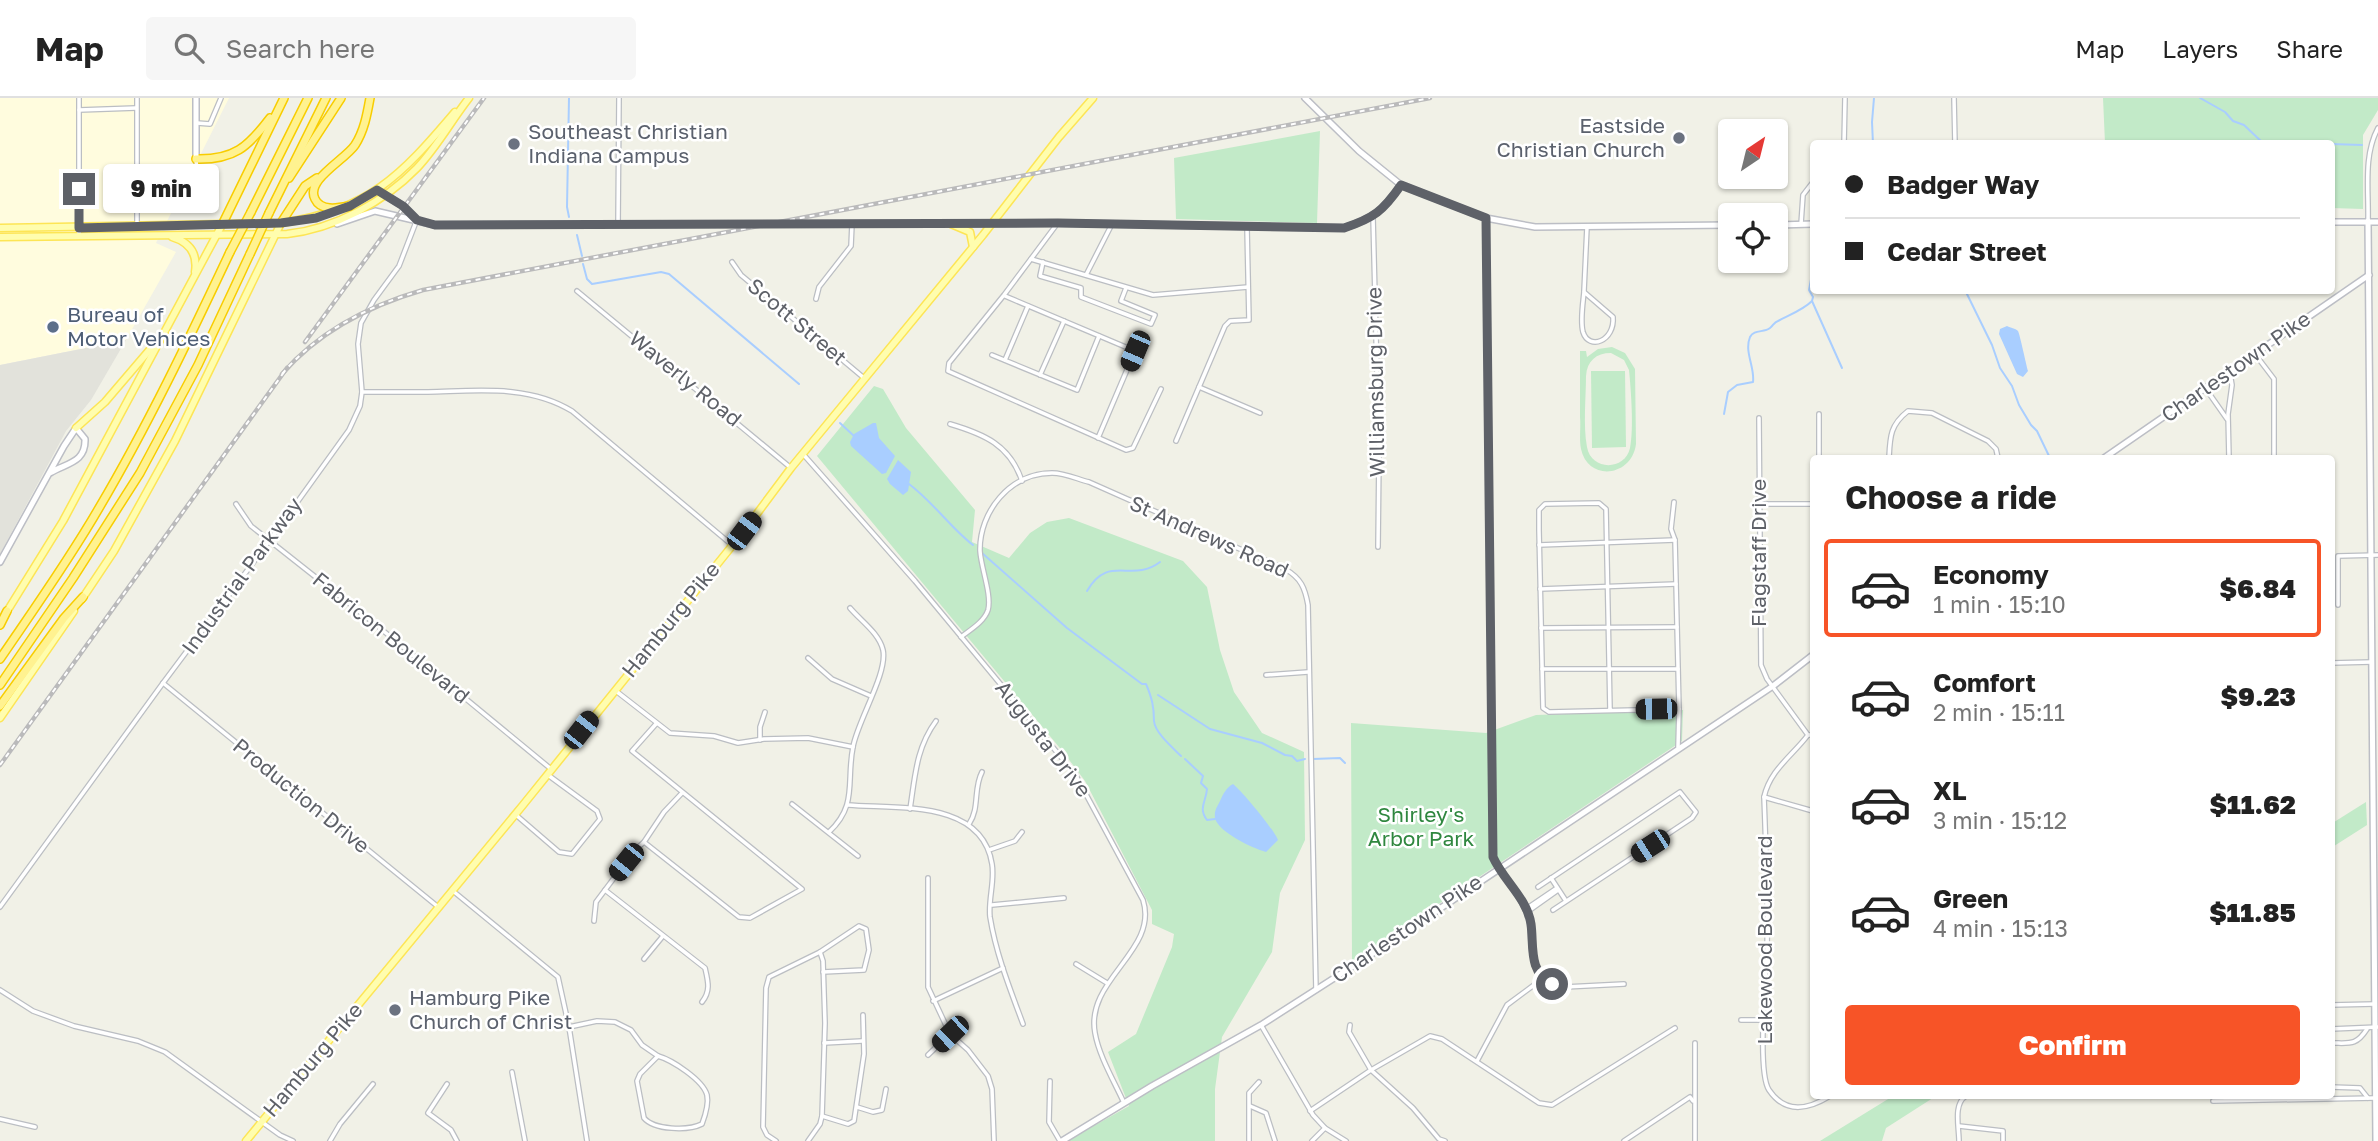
<!DOCTYPE html>
<meta charset="utf-8">
<style>
:root{--surface:#fff;--page:#f6f6f6;--text:#222;--muted:#767676;--line:#e0e0e0;--accent:#f75427}
body{margin:0;font-family:"Golos Text",sans-serif;background:var(--page);color:var(--text);height:100vh;display:flex;flex-direction:column;font-size:26px;white-space:nowrap}
*{box-sizing:border-box;margin:0}
p{font-size:23px;color:var(--muted)}
.icon{flex:none;width:38px;height:38px;fill:none;stroke:currentColor;stroke-width:2;stroke-linecap:round;stroke-linejoin:round}
.map{position:relative;flex:1;overflow:hidden}
.drawer{position:absolute;left:1810px;top:357px;width:525px;height:644px;display:flex;flex-direction:column;background:var(--surface);border-radius:7px;box-shadow:0 2px 5px #0004}
.drawer>*{flex:none}
.guide{position:absolute;left:1810px;top:42px;width:525px;height:154px;border-radius:7px;box-shadow:0 2px 5px #0004;display:grid;align-content:center;height:154px;padding:0 35px;background:var(--surface)}
.needle{width:46px;rotate:35deg}
.buttons{position:absolute;left:1718px;top:21px;display:grid;gap:14px}
.buttons a{display:grid;place-items:center;width:70px;height:70px;border-radius:7px;background:var(--surface);box-shadow:0 2px 5px #0004;font-size:35px}
.end{position:absolute;width:32px;height:32px;margin:-16px;border:9px solid #5e6168;background:#fff;box-shadow:0 0 0 4px #fff}
.from{border-radius:50%}
.bubble{position:absolute;height:49px;border-radius:7px;background:var(--surface);box-shadow:0 2px 5px #0004;font-size:23px;font-weight:800;line-height:49px;text-align:center}
.car{position:absolute;width:21px;height:42px;margin:-21px -10px;border-radius:9px;box-shadow:0 0 5px 2px #0007;background:linear-gradient(#222 24%,#8ab4d8 0 40%,#222 0 76%,#8ab4d8 0 86%,#222 0)}
.guide b{display:flex;align-items:center;gap:24px;height:66px;font-size:26px}
.guide b+b{border-top:2px solid var(--line)}
.guide i{width:18px;height:18px;background:var(--text)}
ul{padding:0;list-style:none}
li{display:flex;align-items:center;gap:21px;height:98px;margin:0 14px 10px;padding:0 21px;border:4px solid transparent;border-radius:7px}
li div{flex:1}
li b{display:block;font-size:26px}
li em{font-style:normal;font-weight:800}
li.on{border-color:var(--accent)}
li>.icon{width:63px;height:63px;stroke-width:1.5}
h2{padding:0 35px;font-size:32px;line-height:84px}
.primary-button{display:flex;gap:14px;margin-top:auto;padding:14px 35px}
.primary-button a{flex:1;height:80px;border-radius:7px;background:var(--accent);color:#fff;font-size:28px;font-weight:800;line-height:80px;text-align:center}
header{display:flex;align-items:center;gap:42px;box-sizing:border-box;height:98px;padding:0 35px;background:var(--surface);border-bottom:2px solid var(--line)}
header strong{font-size:33px}
nav{display:flex;gap:38px;margin-inline-start:auto;font-size:24px}
.search{width:490px;height:63px;background:var(--page);display:flex;align-items:center;gap:18px;box-sizing:border-box;padding:0 24px;border-radius:7px;color:var(--muted);font-size:26px}
.map>svg:first-child{display:block}
.commercial{fill:#fffcde}
.industrial{fill:#e2e2db}
.green{fill:#c2eac8;fill-rule:evenodd}
.water{fill:#a9ceff}
.lines{fill:none;stroke-linecap:round;stroke-linejoin:round}
.stream{stroke:#a9ceff;stroke-width:2}
.street-casing{stroke:#bbbec3;stroke-width:6}
.secondary-casing{stroke:#bcbec5;stroke-width:8}
.primary-casing{stroke:#fde555;stroke-width:9}
.highway-casing{stroke:#f8cd00;stroke-width:10}
.street{stroke:#fff;stroke-width:3.5}
.secondary{stroke:#fff;stroke-width:5}
.primary{stroke:#fffdae;stroke-width:6}
.highway{stroke:#fff290;stroke-width:7}
.rail-casing{stroke:#bababb;stroke-width:4.5}
.rail{stroke:#fff;stroke-width:2;stroke-dasharray:5;stroke-linecap:butt}
.highway-bridge-casing{stroke:#f8cd00;stroke-width:10;stroke-linecap:butt}
.highway-bridge{stroke:#fff290;stroke-width:7}
.route{stroke:#5e6168;stroke-width:9}
.worship-dot{fill:#6b7280;stroke:#fff;stroke-width:2.5}
.service-dot{fill:#5c6f8a;stroke:#fff;stroke-width:2.5}
.labels{text-anchor:middle;stroke-width:5;stroke-linejoin:round;paint-order:stroke}
.worship-label{font-size:21px;fill:#5b616d;stroke:#fff;text-anchor:start}
.service-label{font-size:21px;fill:#4e5e75;stroke:#fff;text-anchor:start}
.street-label{font-size:21px;fill:#5e6168;stroke:#fff}
.park-label{font-size:21px;fill:#2f873f;stroke:#fff}
</style>
<header>
<strong>Map</strong>
<div class="search"><svg class="icon" aria-label="search" viewBox="0 0 24 24"><circle cx="10" cy="10" r="6"/><path d="M15 15l6 6"/></svg>Search here</div>
<nav><a>Map</a><a>Layers</a><a>Share</a></nav>
</header>
<div class="map">
<svg width="2378" height="1043" viewBox="0 0 2378 1043">
<rect width="100%" height="100%" fill="#f1f1e7"/>
<path class="commercial" d="M0,0H229L156,145L176,154L126,242L0,267Z"/>
<path class="industrial" d="M126,242L91,302L66,333L0,456V267Z"/>
<g class="green">
<path d="M2103,0H2378V12L2363,37V111L2331,110V46L2105,45Z"/>
<path d="M1320,33L1317,125L1176,121L1174,60Z"/>
<path d="M1612,249L1625,255L1635,271L1636,346C1632,379 1588,384 1581,351C1579,341 1581,329 1580,319C1580,297 1580,275 1580,253H1586L1587,259L1598,251ZM1611,255L1624,262L1629,272C1631,292 1634,331 1630,350C1625,373 1591,373 1587,349C1583,327 1586,300 1586,278C1587,263 1596,255 1611,255Z"/>
<path d="M1591,273H1625L1626,349L1592,350Z"/>
<path d="M874,288L883,291L906,330L975,412L972,444L1009,460L1030,435L1047,424L1069,420L1183,463L1207,489L1220,552L1234,594L1262,635L1304,654L1305,742L1280,795L1272,854L1222,939L1215,991V1043H1067L1129,1008L1108,954L1136,936L1172,849L1174,836L1152,826V812L1085,683L1064,655L817,358Z"/>
<path d="M1683,612L1682,643L1352,864L1351,625L1486,635L1536,617Z"/>
<path d="M2366,704L2367,727L2331,750V726Z"/>
<path d="M1893,998H1936L1886,1030L1882,1043H1820Z"/>
</g>
<g class="water">
<path d="M2007,228C2011,230 2015,230 2018,233C2020,237 2026,266 2028,273L2023,279L2017,276L1999,236L2000,231Z"/>
<path d="M873,325H876L879,340L895,358L886,375L882,376L851,348L850,344L854,336Z"/>
<path d="M898,362L911,374L908,393L903,397L890,386L887,381Z"/>
<path d="M1233,686C1242,693 1275,733 1278,742L1266,754C1252,750 1218,734 1215,720C1214,713 1217,709 1220,703C1223,696 1227,689 1233,686Z"/>
</g>
<g class="lines">
<g class="stream">
<path d="M569,0L567,109L569,119"/>
<path d="M2200,0L2225,14L2233,23L2244,27L2264,46"/>
<path d="M1873,46L1872,24L1874,0"/>
<path d="M2331,46L2362,47"/>
<path d="M577,137L582,158"/>
<path d="M1812,137L1813,153"/>
<path d="M583,166L587,181L592,186L661,174L669,176L799,286"/>
<path d="M1813,171L1809,192L1813,199L1812,203L1842,270"/>
<path d="M1965,192L1992,247L2000,270L2012,288L2019,307L2031,327L2037,333L2050,360"/>
<path d="M1724,316L1728,294L1737,287L1753,284C1755,269 1744,254 1750,239C1754,231 1764,235 1770,230C1773,228 1774,224 1778,223C1789,217 1803,212 1812,203"/>
<path d="M840,325L854,338"/>
<path d="M909,386C933,404 951,430 973,447"/>
<path d="M982,455L1067,530L1142,586H1146C1152,600 1154,609 1154,623C1155,635 1173,650 1181,658"/>
<path d="M1087,493C1109,455 1131,486 1160,464"/>
<path d="M1158,597L1210,631L1262,645L1285,657L1292,658L1297,663L1305,661"/>
<path d="M1185,661L1203,678L1201,685L1207,691C1206,704 1198,710 1207,722L1215,721"/>
<path d="M1313,661L1340,660L1345,665"/>
</g>
<defs>
<g id="street">
<path d="M137,0V126"/>
<path d="M1954,0L1955,46"/>
<path d="M79,12L136,10"/>
<path d="M197,25L210,26L221,0"/>
<path d="M1844,46L1845,0"/>
<path d="M196,61L198,89L209,100"/>
<path d="M1373,119L1379,357L1378,449"/>
<path d="M1486,120L1493,759C1502,779 1519,794 1527,816C1532,829 1530,841 1532,855C1533,864 1538,873 1542,881L1565,889L1624,886"/>
<path d="M2368,123C2369,92 2363,58 2378,30"/>
<path d="M1057,126L1004,197L949,265L948,273L1126,352L1133,350L1161,291"/>
<path d="M1801,126L1803,97L1813,84"/>
<path d="M618,127L619,0"/>
<path d="M79,138V0"/>
<path d="M1031,161L1153,197L1248,189"/>
<path d="M732,164L741,177L864,280"/>
<path d="M1043,164L1040,178L1081,190V199L1151,226L1155,217L1121,203L1126,190"/>
<path d="M1086,177L1112,126"/>
<path d="M577,193L791,370"/>
<path d="M1584,193L1587,129"/>
<path d="M1584,194L1613,219C1615,243 1589,253 1583,234C1580,223 1583,205 1584,194Z"/>
<path d="M1005,198L1135,253L1098,340"/>
<path d="M816,201L819,189L851,148L852,126"/>
<path d="M2255,256L2274,281V360"/>
<path d="M992,257L1077,292L1099,238"/>
<path d="M1005,262L1028,208"/>
<path d="M1040,277L1064,223"/>
<path d="M1199,289L1260,315"/>
<path d="M2206,291L2227,321"/>
<path d="M362,294C384,294 406,294 428,294C476,293 528,286 572,313L732,447"/>
<path d="M1819,316V360"/>
<path d="M1759,320L1761,567L1767,581L1808,637H1813"/>
<path d="M950,326C984,336 1010,347 1022,383"/>
<path d="M1176,343L1225,228L1230,223L1249,222L1247,130"/>
<path d="M803,356L915,483L1075,676L1143,802C1159,853 1085,881 1095,935C1099,958 1114,983 1124,1005"/>
<path d="M1889,360C1890,339 1890,327 1908,313L1932,315L1988,343L1996,351L1998,360"/>
<path d="M2229,360L2228,316L2232,287L2230,275"/>
<path d="M1674,404L1671,431L1675,442L1679,611L1678,649"/>
<path d="M236,406L251,428L375,526L551,671"/>
<path d="M1760,406H1813"/>
<path d="M1539,447L1675,442"/>
<path d="M1540,491L1676,486"/>
<path d="M2338,507V458L2378,457"/>
<path d="M1541,530L1677,529"/>
<path d="M961,539C970,532 984,524 988,512C992,497 981,470 980,453C979,414 1010,375 1052,375C1065,375 1077,381 1089,384L1285,471C1301,480 1305,490 1308,507L1316,892"/>
<path d="M808,560L832,581L871,598"/>
<path d="M2331,565L2372,564"/>
<path d="M1542,571H1678"/>
<path d="M1266,577L1308,574"/>
<path d="M163,585L437,808"/>
<path d="M616,593L670,635L714,638L738,645L764,641L808,640L853,649"/>
<path d="M1610,612L1606,411L1599,405L1545,406L1539,412V432L1543,610L1549,614L1679,611"/>
<path d="M1808,637C1792,658 1770,672 1764,699C1766,750 1768,802 1767,854C1766,881 1757,974 1769,992C1786,1017 1809,1011 1830,998"/>
<path d="M760,642V629L765,614"/>
<path d="M1764,699L1813,713"/>
<path d="M792,706L858,758"/>
<path d="M848,707C897,711 982,701 992,766C995,783 988,802 990,819C996,856 1010,891 1023,926"/>
<path d="M910,711C915,679 916,650 936,623"/>
<path d="M516,717L559,754L572,756L600,721L597,713L548,677"/>
<path d="M969,726C980,710 973,691 982,674"/>
<path d="M829,734C858,707 846,684 853,649C857,624 888,575 883,552C879,535 861,523 850,510"/>
<path d="M644,744L739,819L750,820L802,791L632,653L656,626"/>
<path d="M989,752L1015,743L1022,734"/>
<path d="M928,780V889L950,936L968,952L988,978L992,991L994,1043"/>
<path d="M1551,780L1566,803"/>
<path d="M1538,789L1680,694L1696,714L1692,720L1553,812"/>
<path d="M605,792L705,870C708,883 711,893 702,904"/>
<path d="M453,793L558,879L569,929L587,1043"/>
<path d="M992,807L1064,800"/>
<path d="M0,809L163,585L270,442L349,332L360,308L362,294L358,246L361,225L374,202L399,168L416,124"/>
<path d="M1526,811L1557,790"/>
<path d="M1527,814L1558,792"/>
<path d="M594,823L596,804L635,752L644,744L664,714L682,695"/>
<path d="M644,861L663,838"/>
<path d="M1076,866L1107,885"/>
<path d="M0,892L33,913L74,928L138,943L165,954L280,1037L293,1043"/>
<path d="M933,903L1003,870"/>
<path d="M2331,907L2375,906"/>
<path d="M1741,922H1763"/>
<path d="M1261,927L1313,1017L1325,1030L1346,1043"/>
<path d="M1350,927L1349,934L1371,972L1413,1010L1439,1041L1445,1043"/>
<path d="M569,929L597,923L615,924L631,932L642,947L658,958"/>
<path d="M2331,931L2378,929"/>
<path d="M824,945L862,943"/>
<path d="M2331,945C2350,945 2356,948 2367,931"/>
<path d="M928,957L950,936"/>
<path d="M658,958C672,962 703,982 707,997C709,1006 705,1018 702,1026C688,1033 654,1032 644,1020L637,983L640,976Z"/>
<path d="M1477,963L1507,907L1542,881"/>
<path d="M512,974L525,1043"/>
<path d="M1050,983L1049,1024L1060,1043"/>
<path d="M447,986L428,1015L451,1032L457,1043"/>
<path d="M2331,989L2360,990L2368,1000"/>
<path d="M2213,1003L2375,1000"/>
<path d="M1250,1008L1266,1015L1275,1043"/>
<path d="M857,1009L873,1014L882,1012L886,991"/>
<path d="M1310,1013L1371,972L1430,938L1442,941L1539,1005L1552,1007L1675,930"/>
<path d="M822,1018L848,1026L854,1023L864,956L863,917"/>
<path d="M0,1021L35,1029"/>
<path d="M1959,1028L2003,1033V1043"/>
<path d="M330,1043L340,1026L373,986"/>
<path d="M776,1043L767,1037L763,1029L766,890L769,879L820,854L859,828L866,831L869,852L864,872L823,874"/>
<path d="M808,1043L820,1026L822,1018L825,925L823,863L820,854"/>
<path d="M1249,1043V995L1259,984"/>
<path d="M1312,1043L1325,1030"/>
<path d="M1624,1043L1690,999L1693,1003"/>
<path d="M1695,1043V945"/>
<path d="M1959,1043C1959,1029 1953,1006 1966,998"/>
</g>
<g id="secondary">
<path d="M1305,0L1359,53L1401,87L1486,120L1535,129L1731,127"/>
<path d="M196,61V0"/>
<path d="M377,92L403,108L417,122"/>
<path d="M2368,123L2376,1043"/>
<path d="M2331,124H2378"/>
<path d="M337,126L375,113L435,127L1058,125L1344,130C1374,120 1382,113 1401,87"/>
<path d="M1776,127L1813,126"/>
<path d="M2104,360L2369,177"/>
<path d="M0,464L64,348L76,330L85,341C86,365 66,365 50,375"/>
<path d="M1062,1043L1152,988L1261,927L1378,852L1773,588L1813,557"/>
</g>
<g id="primary">
<path d="M951,126L970,134L973,149"/>
<path d="M0,130L281,125C369,112 400,79 455,14"/>
<path d="M0,139L287,136C334,131 384,104 417,70C437,49 451,23 469,0"/>
<path d="M172,139C189,144 198,155 195,174"/>
<path d="M76,330L105,304L158,242"/>
<path d="M82,501L114,453L175,343L281,125"/>
<path d="M6,515L63,423L223,125"/>
<path d="M0,620L74,513"/>
<path d="M246,1043L523,707L744,433L791,370L983,137L1059,39L1093,0"/>
</g>
<g id="highway">
<path d="M196,61C234,62 248,49 270,20"/>
<path d="M289,80L341,0"/>
<path d="M350,108C339,110 321,114 315,101C305,82 345,62 355,47C364,33 367,17 370,0"/>
<path d="M251,114L308,0"/>
<path d="M269,115L326,0"/>
<path d="M223,125L284,0"/>
<path d="M281,125L305,88L317,80"/>
<path d="M0,527L7,513"/>
<path d="M0,561C34,511 69,462 99,410C148,327 189,241 230,154"/>
<path d="M0,587L73,480L140,375L198,267L250,156"/>
<path d="M0,608L64,520L83,499"/>
</g>
</defs>
<use href="#street" class="street-casing"/>
<use href="#secondary" class="secondary-casing"/>
<use href="#primary" class="primary-casing"/>
<use href="#highway" class="highway-casing"/>
<use href="#street" class="street"/>
<use href="#secondary" class="secondary"/>
<use href="#primary" class="primary"/>
<use href="#highway" class="highway"/>
<defs>
<g id="rail">
<path d="M305,244L484,0"/>
<path d="M282,276C319,233 368,208 423,192L1430,0"/>
<path d="M0,667L287,270"/>
</g>
</defs>
<use href="#rail" class="rail-casing"/>
<use href="#rail" class="rail"/>
<defs>
<g id="highway-bridge">
<path d="M230,154L251,114"/>
<path d="M250,156L269,115"/>
</g>
</defs>
<use href="#highway-bridge" class="highway-bridge-casing"/>
<use href="#highway-bridge" class="highway-bridge"/>
</g>
<g class="lines">
<path class="route" d="M79,91V130L281,125L316,120L350,108L377,92L403,108L417,122L435,127L1058,125L1344,130C1374,120 1383,113 1401,87L1486,120L1493,759C1503,782 1527,800 1531,826C1534,848 1528,874 1552,886"/>
</g>
<g class="worship-dot">
<circle cx="1679" cy="40" r="7"/>
<circle cx="514" cy="46" r="7"/>
<circle cx="395" cy="912" r="7"/>
</g>
<circle class="service-dot" cx="53" cy="229" r="7"/>
<g class="labels">
<g class="worship-label">
<text x="1665" y="35" text-anchor="end">Eastside<tspan x="1665" dy="24">Christian Church</tspan></text>
<text x="528" y="41">Southeast Christian<tspan x="528" dy="24">Indiana Campus</tspan></text>
<text x="409" y="907">Hamburg Pike<tspan x="409" dy="24">Church of Christ</tspan></text>
</g>
<g class="service-label">
<text x="67" y="224">Bureau of<tspan x="67" dy="24">Motor Vehices</tspan></text>
</g>
<g class="street-label">
<text transform="translate(797 224) rotate(40)" y="7">Scott Street</text>
<text transform="translate(2236 269) rotate(-35)" y="7">Charlestown Pike</text>
<text transform="translate(685 281) rotate(39)" y="7">Waverly Road</text>
<text transform="translate(1376 284) rotate(-91)" y="7">Williamsburg Drive</text>
<text transform="translate(1209 439) rotate(24)" y="7">St Andrews Road</text>
<text transform="translate(1759 455) rotate(-90)" y="7">Flagstaff Drive</text>
<text transform="translate(242 478) rotate(-54)" y="7">Industrial Parkway</text>
<text transform="translate(671 522) rotate(-51)" y="7">Hamburg Pike</text>
<text transform="translate(391 540) rotate(39)" y="7">Fabricon Boulevard</text>
<text transform="translate(1043 641) rotate(52)" y="7">Augusta Drive</text>
<text transform="translate(301 698) rotate(39)" y="7">Production Drive</text>
<text transform="translate(1407 831) rotate(-34)" y="7">Charlestown Pike</text>
<text transform="translate(1765 842) rotate(-90)" y="7">Lakewood Boulevard</text>
<text transform="translate(313 962) rotate(-50)" y="7">Hamburg Pike</text>
</g>
<g class="park-label">
<text x="1421" y="724">Shirley's<tspan x="1421" dy="24">Arbor Park</tspan></text>
</g>
</g>
</svg>
<div class="buttons">
<a><svg class="needle" viewBox="-14 -14 28 28"><path d="M0-13l5 13h-10z" fill="#e53935"/><path d="M0 13l5-13h-10z" fill="#767676"/></svg></a>
<a><svg class="icon" aria-label="locate" viewBox="0 0 24 24"><circle cx="12" cy="12" r="6"/><path d="M12 2v4M12 18v4M2 12h4M18 12h4"/></svg></a>
</div>
<i class="end from" style="left:1552px;top:886px"></i>
<i class="end" style="left:79px;top:91px"></i>
<div class="bubble" style="left:103px;top:66px;width:116px">9 min</div>
<i class="car" style="left:1135px;top:253px;rotate:203deg"></i>
<i class="car" style="left:744px;top:433px;rotate:37deg"></i>
<i class="car" style="left:1656px;top:611px;rotate:269deg"></i>
<i class="car" style="left:581px;top:632px;rotate:38deg"></i>
<i class="car" style="left:1650px;top:748px;rotate:237deg"></i>
<i class="car" style="left:626px;top:764px;rotate:219deg"></i>
<i class="car" style="left:950px;top:936px;rotate:226deg"></i>
<div class="guide">
<b><i class="from"></i>Badger Way</b>
<b><i></i>Cedar Street</b>
</div>
<section class="drawer">
<h2>Choose a ride</h2>
<ul>
<li class="on"><svg class="icon" aria-label="car" viewBox="0 0 24 24"><path d="M5 17H2v-5l4-1 3-4h7l3 4 3 1v5h-3M9 17h6M6 11h13"/><circle cx="7" cy="17" r="2"/><circle cx="17" cy="17" r="2"/></svg><div><b>Economy</b><p>1 min · 15:10</p></div><em>$6.84</em></li>
<li><svg class="icon" aria-label="car" viewBox="0 0 24 24"><path d="M5 17H2v-5l4-1 3-4h7l3 4 3 1v5h-3M9 17h6M6 11h13"/><circle cx="7" cy="17" r="2"/><circle cx="17" cy="17" r="2"/></svg><div><b>Comfort</b><p>2 min · 15:11</p></div><em>$9.23</em></li>
<li><svg class="icon" aria-label="car" viewBox="0 0 24 24"><path d="M5 17H2v-5l4-1 3-4h7l3 4 3 1v5h-3M9 17h6M6 11h13"/><circle cx="7" cy="17" r="2"/><circle cx="17" cy="17" r="2"/></svg><div><b>XL</b><p>3 min · 15:12</p></div><em>$11.62</em></li>
<li><svg class="icon" aria-label="car" viewBox="0 0 24 24"><path d="M5 17H2v-5l4-1 3-4h7l3 4 3 1v5h-3M9 17h6M6 11h13"/><circle cx="7" cy="17" r="2"/><circle cx="17" cy="17" r="2"/></svg><div><b>Green</b><p>4 min · 15:13</p></div><em>$11.85</em></li>
</ul>
<div class="primary-button"><a>Confirm</a></div>
</section>
</div>
